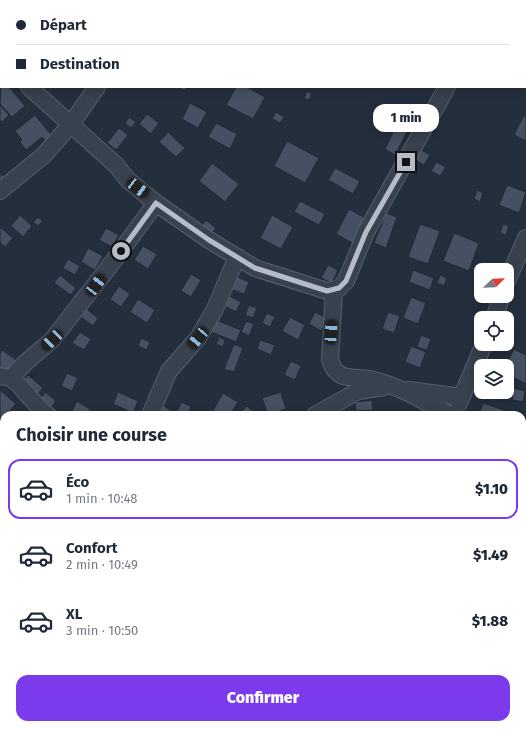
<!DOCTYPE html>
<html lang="fr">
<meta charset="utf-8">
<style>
:root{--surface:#fff;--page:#f2f2f3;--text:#1f2937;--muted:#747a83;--line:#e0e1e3;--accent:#7c3aed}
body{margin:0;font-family:"Fira Sans",sans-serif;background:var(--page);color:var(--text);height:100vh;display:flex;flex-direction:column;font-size:15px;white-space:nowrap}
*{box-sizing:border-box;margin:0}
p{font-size:13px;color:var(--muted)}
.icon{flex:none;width:22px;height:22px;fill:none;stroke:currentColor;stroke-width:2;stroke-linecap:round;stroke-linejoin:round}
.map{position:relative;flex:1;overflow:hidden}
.sheet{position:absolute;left:0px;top:411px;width:526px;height:318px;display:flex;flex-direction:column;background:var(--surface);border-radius:12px 12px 0 0;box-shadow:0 2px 10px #0003}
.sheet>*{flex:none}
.hud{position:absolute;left:0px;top:0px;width:526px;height:88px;box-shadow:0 2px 10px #0003;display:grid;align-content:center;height:88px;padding:0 16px;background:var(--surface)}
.needle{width:26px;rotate:67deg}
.controls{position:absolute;left:474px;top:263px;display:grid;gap:8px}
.controls a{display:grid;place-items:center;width:40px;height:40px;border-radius:8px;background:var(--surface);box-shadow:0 2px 10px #0003;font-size:20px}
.end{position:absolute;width:18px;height:18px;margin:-9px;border:5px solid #b4bcc9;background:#111;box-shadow:0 0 0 2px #111}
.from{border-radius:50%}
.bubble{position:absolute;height:28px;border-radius:12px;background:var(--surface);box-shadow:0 2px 10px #0003;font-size:13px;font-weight:800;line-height:28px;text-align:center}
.car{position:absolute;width:12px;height:24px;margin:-12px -6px;border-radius:5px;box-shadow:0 0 3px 1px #0007;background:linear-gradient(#222 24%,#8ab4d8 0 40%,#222 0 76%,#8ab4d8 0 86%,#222 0)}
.hud b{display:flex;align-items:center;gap:14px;height:38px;font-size:15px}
.hud b+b{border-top:1px solid var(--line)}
.hud i{width:10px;height:10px;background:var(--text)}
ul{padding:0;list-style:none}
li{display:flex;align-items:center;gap:12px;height:60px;margin:0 8px 6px;padding:0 8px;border:2px solid transparent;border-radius:12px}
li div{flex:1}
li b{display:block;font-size:15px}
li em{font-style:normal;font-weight:800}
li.current{border-color:var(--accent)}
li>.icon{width:36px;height:36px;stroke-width:1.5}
h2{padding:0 16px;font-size:18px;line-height:48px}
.action{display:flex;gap:8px;margin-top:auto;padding:8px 16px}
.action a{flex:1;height:46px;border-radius:12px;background:var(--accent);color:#fff;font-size:16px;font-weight:800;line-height:46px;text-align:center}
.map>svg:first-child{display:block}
.building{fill:#455162;stroke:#1f2835}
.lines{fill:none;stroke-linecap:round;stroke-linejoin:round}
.street-casing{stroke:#565f6c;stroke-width:18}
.street{stroke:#38414e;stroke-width:16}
.route{stroke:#b4bcc9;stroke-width:5}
</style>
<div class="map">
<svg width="526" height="729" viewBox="0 0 526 729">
<rect width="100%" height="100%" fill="#242f3e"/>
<g class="building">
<path d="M29,0H43L44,1H28Z"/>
<path d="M433,0H449L451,1H433Z"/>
<path d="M458,0H480V1Z"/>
<path d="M1,82V87H9L25,106L12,117L0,104Z"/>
<path d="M178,87H187L185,91Z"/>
<path d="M236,87H247L265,97L253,119L226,105Z"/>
<path d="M307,91L312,94L309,100L304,98Z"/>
<path d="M190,103L207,112L198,128L182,119Z"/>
<path d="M0,105L9,115L2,122L0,120Z"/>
<path d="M276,112L284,117L280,123L272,119Z"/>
<path d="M147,114L159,123L151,134L139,124Z"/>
<path d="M35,115L54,138L47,143L42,137L26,150L20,142L22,140L15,131Z"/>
<path d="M524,115L526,116V141L514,135Z"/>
<path d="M129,117L136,122L131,128L125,123Z"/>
<path d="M216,123L237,134L230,149L208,137Z"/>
<path d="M397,124L408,130L395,155L385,149Z"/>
<path d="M119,128L128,135L116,150L107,143Z"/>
<path d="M168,132L185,148L176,157L159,142Z"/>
<path d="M287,141L319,158L305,183L274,166Z"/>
<path d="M420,149L430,155L424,165L415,160Z"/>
<path d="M436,162L446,167L440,176L431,171Z"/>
<path d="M212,163L239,184L225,202L199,181Z"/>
<path d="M335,168L360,181L353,194L328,180Z"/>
<path d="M0,173L6,179L0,185Z"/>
<path d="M507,185L526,192L519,213L499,205Z"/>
<path d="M477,190L483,193L480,202L474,199Z"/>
<path d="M300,201L325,214L319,225L294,212Z"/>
<path d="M349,209L367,219L354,244L336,234Z"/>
<path d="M386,213L397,217L386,248L374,243Z"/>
<path d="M20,215L32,226L23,237L11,226Z"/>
<path d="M272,215L293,227L281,249L260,238Z"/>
<path d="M38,217L43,221L38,226L33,222Z"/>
<path d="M206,220L216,228L210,236L199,229Z"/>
<path d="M420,224L440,231L428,264L408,257Z"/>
<path d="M503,224L509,226L506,235L500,233Z"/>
<path d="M0,227L13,238L5,247L0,242Z"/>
<path d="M106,228L119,235L112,247L99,240Z"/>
<path d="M454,233L479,243L469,271L443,261Z"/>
<path d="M143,246L157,254L148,269L134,260Z"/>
<path d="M88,248L103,256L95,270L81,262Z"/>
<path d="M68,259L80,266L75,275L63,268Z"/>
<path d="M328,265L338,270L332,283L321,278Z"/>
<path d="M413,270L434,278L430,290L409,282Z"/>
<path d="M191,274L201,280L191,297L181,291Z"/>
<path d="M60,275L76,288L71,295L54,283Z"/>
<path d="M233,275L249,282L244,294L228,288Z"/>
<path d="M440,275L447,278L444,286L437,283Z"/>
<path d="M119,286L130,294L121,307L110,299Z"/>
<path d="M220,291L241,302L236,312L215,301Z"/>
<path d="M411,297L426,303L418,324L403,318Z"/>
<path d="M138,299L155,310L147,323L130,312Z"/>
<path d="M249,305L257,308L253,318L245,315Z"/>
<path d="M84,307L98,318L93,326L78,315Z"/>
<path d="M315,312L328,319L321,331L309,324Z"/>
<path d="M388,312L400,316L394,333L382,329Z"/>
<path d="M267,313L275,317L270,327L262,323Z"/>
<path d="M290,317L305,325L298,340L282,331Z"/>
<path d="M216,320L241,330L236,342L211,332Z"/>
<path d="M246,321L254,324L249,336L241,332Z"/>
<path d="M80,332L91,339L84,350L72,343Z"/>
<path d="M421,335L431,339L427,350L417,347Z"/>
<path d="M219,337L225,340L223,347L216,344Z"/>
<path d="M141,338L150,342L147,350L138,346Z"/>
<path d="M260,340L275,345L271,355L257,349Z"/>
<path d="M234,344L243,348L234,372L224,369Z"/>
<path d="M411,346L426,352L420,368L405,362Z"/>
<path d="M514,349L526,355V384L507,374V366H505Z"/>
<path d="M2,350L18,361L8,374L0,369V353Z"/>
<path d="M291,361L301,366L295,380L284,375Z"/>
<path d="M67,373L78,378L72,391L61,386Z"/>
<path d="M28,375L43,388L36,397L20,384Z"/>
<path d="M514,388L525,391L523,402L512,400Z"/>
<path d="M0,390L16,404L6,415H4V418L0,422Z"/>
<path d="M45,392L56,401L50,409L39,401Z"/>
<path d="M118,392L138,401L133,413L113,404Z"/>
<path d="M281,392L286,409L268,415L262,398Z"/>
<path d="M223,393L238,402L230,415H217L212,412Z"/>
<path d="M372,400L373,410L356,411L355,402Z"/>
<path d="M77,401L90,409L87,415H79L72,411Z"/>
<path d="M181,402L191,406L188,415H176Z"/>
<path d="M160,403L174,413L172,415H159L154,412Z"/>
<path d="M483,403L516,414L515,415H479Z"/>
<path d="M247,406L257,415H238Z"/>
<path d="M522,534L526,536V552L522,550Z"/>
<path d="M0,681L4,683L1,689H0Z"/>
<path d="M522,710L526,713V729H507L510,725H522Z"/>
<path d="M87,725H97L105,729H85Z"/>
<path d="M414,725H427L425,729H421Z"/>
</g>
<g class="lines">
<defs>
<g id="street">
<path d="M266,0L269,1"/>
<path d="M158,1L159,0"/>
<path d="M343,1V0"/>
<path d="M525,29H526"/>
<path d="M0,59L1,60"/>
<path d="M29,87L116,165L128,180L156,203L209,240L255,268L327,291L334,290L339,288L346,281L366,232L447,87"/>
<path d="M0,191L44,155L71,124L97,87"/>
<path d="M507,281L526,238"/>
<path d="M334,290L330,360C332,367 336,373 343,376C354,379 366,377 377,381C403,388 427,403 450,415"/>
<path d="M494,318L502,296"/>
<path d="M0,376L11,378L18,384L43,412L48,415"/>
<path d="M11,378L25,363L52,340L112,263L156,203"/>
<path d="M409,390L454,396H459L463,394"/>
<path d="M459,403L484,344"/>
<path d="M150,415L169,371L198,338L214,311L237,257"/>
<path d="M315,415L358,391L384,387"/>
<path d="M522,490H526"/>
<path d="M0,616L4,610"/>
<path d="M0,638L4,640"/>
<path d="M522,671L526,674"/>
</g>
</defs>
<use href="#street" class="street-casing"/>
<use href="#street" class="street"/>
</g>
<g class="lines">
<path class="route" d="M121,251L156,203L209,240L255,268L327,291L339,288L346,281L366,232L406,162"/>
</g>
</svg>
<div class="controls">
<a><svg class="needle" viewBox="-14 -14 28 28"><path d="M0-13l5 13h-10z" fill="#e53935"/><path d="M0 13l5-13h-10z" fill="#747a83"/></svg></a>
<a><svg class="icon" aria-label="locate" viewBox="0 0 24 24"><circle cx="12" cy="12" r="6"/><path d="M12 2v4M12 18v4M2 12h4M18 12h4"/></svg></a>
<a><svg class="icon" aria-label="layers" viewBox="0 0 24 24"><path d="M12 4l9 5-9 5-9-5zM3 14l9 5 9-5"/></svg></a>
</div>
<i class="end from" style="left:121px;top:251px"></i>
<i class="end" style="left:406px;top:162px"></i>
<div class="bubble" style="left:373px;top:104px;width:66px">1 min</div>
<i class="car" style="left:138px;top:188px;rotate:127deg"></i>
<i class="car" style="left:96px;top:285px;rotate:37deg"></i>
<i class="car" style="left:331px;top:332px;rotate:3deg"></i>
<i class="car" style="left:198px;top:338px;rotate:220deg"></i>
<i class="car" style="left:52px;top:340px;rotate:226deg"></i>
<div class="hud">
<b><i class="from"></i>Départ</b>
<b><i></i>Destination</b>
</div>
<section class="sheet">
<h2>Choisir une course</h2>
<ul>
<li class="current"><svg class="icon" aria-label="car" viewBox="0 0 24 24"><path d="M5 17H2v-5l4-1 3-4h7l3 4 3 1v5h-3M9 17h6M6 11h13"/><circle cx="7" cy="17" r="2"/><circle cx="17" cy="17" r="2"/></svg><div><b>Éco</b><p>1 min · 10:48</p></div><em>$1.10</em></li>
<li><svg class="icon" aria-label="car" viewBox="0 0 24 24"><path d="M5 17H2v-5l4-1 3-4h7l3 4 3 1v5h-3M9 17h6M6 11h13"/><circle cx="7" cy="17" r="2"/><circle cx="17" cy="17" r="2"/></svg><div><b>Confort</b><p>2 min · 10:49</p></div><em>$1.49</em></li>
<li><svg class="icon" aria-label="car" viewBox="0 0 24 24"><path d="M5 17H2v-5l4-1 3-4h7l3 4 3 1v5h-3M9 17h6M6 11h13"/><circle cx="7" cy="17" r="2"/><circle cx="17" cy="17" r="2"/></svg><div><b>XL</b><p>3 min · 10:50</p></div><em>$1.88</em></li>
</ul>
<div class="action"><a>Confirmer</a></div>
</section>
</div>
